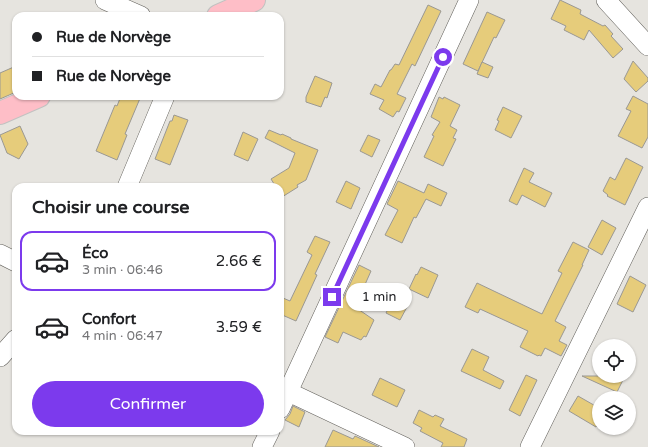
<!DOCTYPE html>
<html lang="fr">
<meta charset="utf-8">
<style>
:root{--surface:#fff;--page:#f2f2f2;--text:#202124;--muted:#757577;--line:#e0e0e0;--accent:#7c3aed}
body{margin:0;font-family:"Varela Round",sans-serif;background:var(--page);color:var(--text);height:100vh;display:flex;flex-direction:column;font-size:15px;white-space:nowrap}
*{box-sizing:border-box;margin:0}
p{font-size:13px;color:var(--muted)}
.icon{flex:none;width:22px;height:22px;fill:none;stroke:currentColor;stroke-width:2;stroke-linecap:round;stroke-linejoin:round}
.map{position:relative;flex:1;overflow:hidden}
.sheet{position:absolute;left:12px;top:183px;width:272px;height:252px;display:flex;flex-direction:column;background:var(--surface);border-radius:12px;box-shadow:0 1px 3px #0004}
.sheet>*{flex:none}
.guide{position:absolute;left:12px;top:12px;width:272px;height:88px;border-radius:12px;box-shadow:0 1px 3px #0004;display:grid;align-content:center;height:88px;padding:0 20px;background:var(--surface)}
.tools{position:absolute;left:592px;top:339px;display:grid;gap:8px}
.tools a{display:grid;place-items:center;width:44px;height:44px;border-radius:50%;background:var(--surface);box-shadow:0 1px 3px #0004;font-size:20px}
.end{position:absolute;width:18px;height:18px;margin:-9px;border:5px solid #7c3aed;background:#fff;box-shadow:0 0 0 2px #fff}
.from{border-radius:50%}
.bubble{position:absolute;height:28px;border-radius:14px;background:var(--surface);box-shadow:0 1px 3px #0004;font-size:13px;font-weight:600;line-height:28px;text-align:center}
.guide b{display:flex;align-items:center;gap:14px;height:38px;font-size:15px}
.guide b+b{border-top:1px solid var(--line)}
.guide i{width:10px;height:10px;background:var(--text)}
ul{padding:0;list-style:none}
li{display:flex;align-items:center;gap:12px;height:60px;margin:0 8px 6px;padding:0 12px;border:2px solid transparent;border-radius:12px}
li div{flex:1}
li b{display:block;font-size:15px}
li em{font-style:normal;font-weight:600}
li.on{border-color:var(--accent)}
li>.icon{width:36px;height:36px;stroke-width:1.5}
h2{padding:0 20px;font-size:18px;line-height:48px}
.primary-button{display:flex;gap:8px;margin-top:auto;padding:8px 20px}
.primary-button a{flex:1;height:46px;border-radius:24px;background:var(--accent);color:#fff;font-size:16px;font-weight:600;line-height:46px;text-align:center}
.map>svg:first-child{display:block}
.building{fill:#e6cc7b;stroke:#9a9893}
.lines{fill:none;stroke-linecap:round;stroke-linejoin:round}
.minor-casing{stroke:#615f5a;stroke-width:20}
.major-casing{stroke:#c2c2c1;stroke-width:24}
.minor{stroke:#fff;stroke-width:19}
.major{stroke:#febec7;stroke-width:22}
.route{stroke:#7c3aed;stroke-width:5}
</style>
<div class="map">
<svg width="648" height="447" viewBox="0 0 648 447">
<rect width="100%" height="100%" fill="#e6e4df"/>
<g class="building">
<path d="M560,0L581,10L580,14L603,26L605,25L613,34L611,36L623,49L613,58L589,30L584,40L564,30L566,26L551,19Z"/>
<path d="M428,5L441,11L415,66L412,64L397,94L406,98L399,112L397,111L393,117L379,109L384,100L370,94L375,84L381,87L390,70H391L395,64L399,65Z"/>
<path d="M487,12L505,20L496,38L494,37L478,71L463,64Z"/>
<path d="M633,61L648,78V81L636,92L624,79Z"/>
<path d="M482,62L493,67L488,78L477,74Z"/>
<path d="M16,66V92L0,99V73Z"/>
<path d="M315,76L332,83L327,98L325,97L321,107L306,102V97Z"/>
<path d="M121,96H141L125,134L127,135L117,160L96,151L115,105L117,106Z"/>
<path d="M633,96L648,104V137L642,148L618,136L631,111L626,109Z"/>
<path d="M439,97L443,99L444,97L460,105L450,126L457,130L453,138L456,139L443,166L424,157L434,136L432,135L440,122L431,117Z"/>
<path d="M503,107L522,116L511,138L495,130L499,121L497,120Z"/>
<path d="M174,115L188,120L170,165L155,159L170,121H172Z"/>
<path d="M20,126L28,144L19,159L7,153L0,135Z"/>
<path d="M269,130L281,135L282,134L291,138V139L318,150L306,180L297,185L298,187L282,197L280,193V187H276L271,179L289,168L295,153L265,138Z"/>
<path d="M243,132L258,139L248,161L234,155Z"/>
<path d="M368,135L380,140L372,157L360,151Z"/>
<path d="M626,158L643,167L625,205L607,196L608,195L603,191L610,177L615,180Z"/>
<path d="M524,168L534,173L529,182L552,193L545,207L522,195L517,205L509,201Z"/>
<path d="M346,181L360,188L351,209L336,202Z"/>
<path d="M398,181L424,193L428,184L447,193L441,206L426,199L416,218L414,217L402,243L385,235L398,210L387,204Z"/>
<path d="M602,220L616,228L602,255L588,247Z"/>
<path d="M315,236L330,242L315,274L317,275L296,321L280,314V305L283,298L290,301L312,255L307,252Z"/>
<path d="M573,242L589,250L582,265H583L555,321L566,327L559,341L567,345L561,356L545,348L541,356L539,355L538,356L520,347L528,331L480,309L478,313L465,307L477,283L542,314L562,273L558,271Z"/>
<path d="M359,265L371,271L355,307L374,320L366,337L364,336L361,340L343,332L338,343L325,337Z"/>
<path d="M421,267L438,275L428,298L409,289L416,274L417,275Z"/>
<path d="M630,276L646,285L633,312L617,304Z"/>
<path d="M393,299L407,307L400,320L386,313Z"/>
<path d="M472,349L489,357L483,370L504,381L500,389L461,371Z"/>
<path d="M526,375L537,380L520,416L509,410Z"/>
<path d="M582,376H625L617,392Z"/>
<path d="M380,378L405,390L397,407L372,395Z"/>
<path d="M578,396L599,408V422L596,427L569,411Z"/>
<path d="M293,406L305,412L299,427L285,420L290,414Z"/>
<path d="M419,410L433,417L435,415L444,419L440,426L467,439L464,447H441L443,443L420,431L422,428L413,423Z"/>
<path d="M333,430L353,439L355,436L379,447H325Z"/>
</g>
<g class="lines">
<defs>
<g id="minor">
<path d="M105,0L141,16"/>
<path d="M606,0L648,46"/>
<path d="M127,187L165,96"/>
<path d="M0,254L16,262"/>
<path d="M0,357L16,339"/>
<path d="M280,388L405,447"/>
<path d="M280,409L469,0"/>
<path d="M262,447L270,431"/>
<path d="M530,447L648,207"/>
</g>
<g id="major">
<path d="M218,16L254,0"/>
<path d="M0,113L39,96"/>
</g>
</defs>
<use href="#minor" class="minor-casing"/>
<use href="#major" class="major-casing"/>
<use href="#minor" class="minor"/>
<use href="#major" class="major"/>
</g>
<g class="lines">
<path class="route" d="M332,297L443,57"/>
</g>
</svg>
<div class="tools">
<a><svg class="icon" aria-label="locate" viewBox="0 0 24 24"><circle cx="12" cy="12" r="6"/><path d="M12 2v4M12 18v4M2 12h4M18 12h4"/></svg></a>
<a><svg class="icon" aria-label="layers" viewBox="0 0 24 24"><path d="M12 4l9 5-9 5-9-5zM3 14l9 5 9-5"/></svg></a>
</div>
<i class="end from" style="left:443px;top:57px"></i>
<i class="end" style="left:332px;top:297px"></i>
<div class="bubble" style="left:346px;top:283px;width:66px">1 min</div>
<div class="guide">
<b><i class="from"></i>Rue de Norvège</b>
<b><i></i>Rue de Norvège</b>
</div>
<section class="sheet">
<h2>Choisir une course</h2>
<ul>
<li class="on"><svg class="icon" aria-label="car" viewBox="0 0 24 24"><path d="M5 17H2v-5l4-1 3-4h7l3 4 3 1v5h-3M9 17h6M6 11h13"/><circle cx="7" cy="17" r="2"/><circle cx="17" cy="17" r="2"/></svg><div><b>Éco</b><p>3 min · 06:46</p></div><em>2.66 €</em></li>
<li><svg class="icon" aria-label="car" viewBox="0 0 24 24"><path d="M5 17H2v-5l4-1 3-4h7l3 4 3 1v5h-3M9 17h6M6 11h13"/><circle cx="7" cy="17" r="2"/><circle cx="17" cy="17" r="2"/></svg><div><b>Confort</b><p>4 min · 06:47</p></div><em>3.59 €</em></li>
</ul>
<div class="primary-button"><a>Confirmer</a></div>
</section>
</div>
